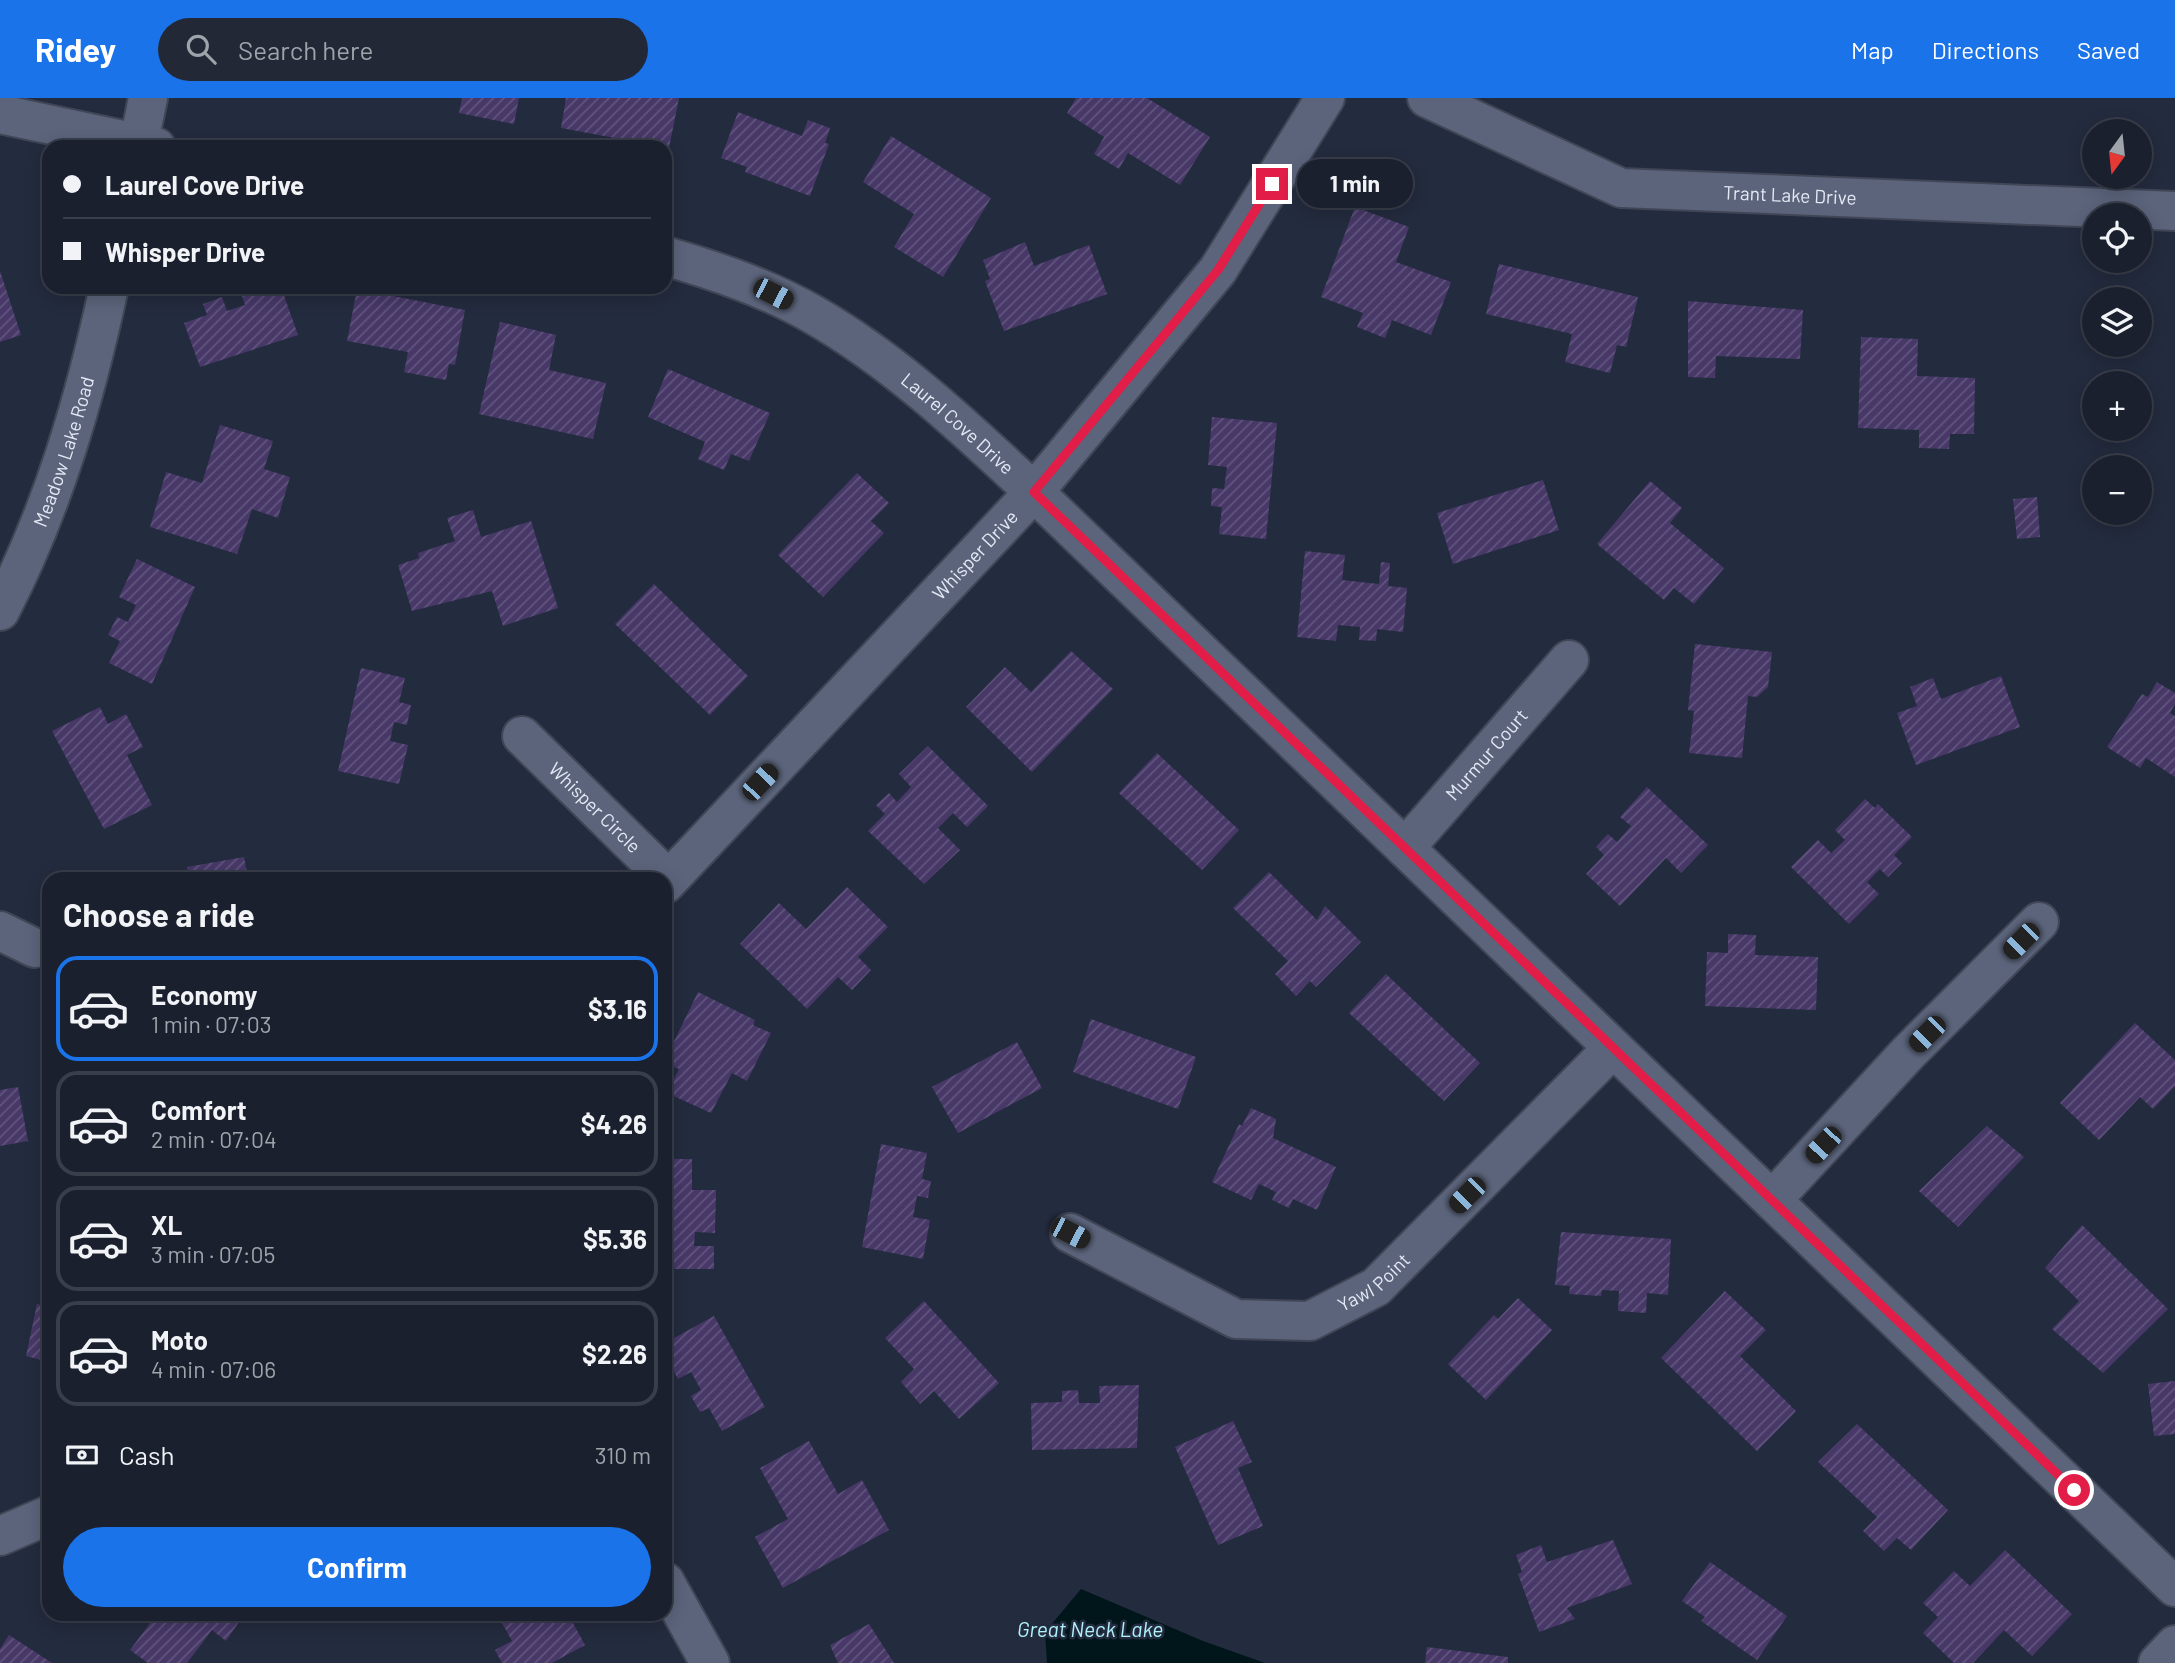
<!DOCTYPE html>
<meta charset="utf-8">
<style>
:root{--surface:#1a202e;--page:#232836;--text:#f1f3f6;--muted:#9fa3aa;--line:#383e4a;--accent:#1a73e8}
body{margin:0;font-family:Barlow,sans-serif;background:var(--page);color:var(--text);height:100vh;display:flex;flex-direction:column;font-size:26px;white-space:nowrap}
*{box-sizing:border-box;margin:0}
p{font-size:23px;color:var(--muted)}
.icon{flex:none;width:38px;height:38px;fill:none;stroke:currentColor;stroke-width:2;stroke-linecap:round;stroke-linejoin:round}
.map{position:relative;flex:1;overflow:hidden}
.details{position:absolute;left:42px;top:774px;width:630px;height:749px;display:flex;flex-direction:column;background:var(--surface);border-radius:21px;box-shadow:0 4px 18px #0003,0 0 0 2px var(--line)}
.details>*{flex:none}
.banner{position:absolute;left:42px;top:42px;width:630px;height:154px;border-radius:21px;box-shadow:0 4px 18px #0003,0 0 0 2px var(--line);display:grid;align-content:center;height:154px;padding:0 21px;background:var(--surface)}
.needle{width:46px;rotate:195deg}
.fabs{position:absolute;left:2082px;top:21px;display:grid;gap:14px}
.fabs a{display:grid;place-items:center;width:70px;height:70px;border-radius:50%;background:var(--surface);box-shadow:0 4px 18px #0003,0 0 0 2px var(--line);font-size:35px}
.end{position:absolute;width:32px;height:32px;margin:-16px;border:9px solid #e11d48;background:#fff;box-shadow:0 0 0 4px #fff}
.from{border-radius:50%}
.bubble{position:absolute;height:49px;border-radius:24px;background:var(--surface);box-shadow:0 4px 18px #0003,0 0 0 2px var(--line);font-size:23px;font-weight:700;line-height:49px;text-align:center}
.car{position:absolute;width:21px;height:42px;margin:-21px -10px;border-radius:9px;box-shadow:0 0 5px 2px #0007;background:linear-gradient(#222 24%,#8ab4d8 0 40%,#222 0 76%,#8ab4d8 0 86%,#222 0)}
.banner b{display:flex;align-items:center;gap:24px;height:66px;font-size:26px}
.banner b+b{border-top:2px solid var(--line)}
.banner i{width:18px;height:18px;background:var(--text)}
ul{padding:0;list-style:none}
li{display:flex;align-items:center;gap:21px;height:105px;margin:0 14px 10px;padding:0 7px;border:4px solid var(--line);border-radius:21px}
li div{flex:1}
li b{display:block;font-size:26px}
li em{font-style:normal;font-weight:700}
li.active{border-color:var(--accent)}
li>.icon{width:63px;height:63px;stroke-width:1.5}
h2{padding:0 21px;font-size:32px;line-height:84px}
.pay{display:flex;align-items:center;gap:18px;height:77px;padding:0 21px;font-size:26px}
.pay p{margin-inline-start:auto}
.cta{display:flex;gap:14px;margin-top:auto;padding:14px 21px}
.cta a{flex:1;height:80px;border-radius:42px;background:var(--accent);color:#fff;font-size:28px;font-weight:700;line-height:80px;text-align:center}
header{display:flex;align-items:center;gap:42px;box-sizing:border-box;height:98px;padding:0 35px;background:var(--accent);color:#fff}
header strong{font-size:33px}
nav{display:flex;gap:38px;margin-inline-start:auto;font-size:24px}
.search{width:490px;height:63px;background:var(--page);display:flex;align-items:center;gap:18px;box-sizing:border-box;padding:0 24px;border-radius:38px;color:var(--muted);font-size:26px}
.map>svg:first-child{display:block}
.water{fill:#00161a}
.building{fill:url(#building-hatch)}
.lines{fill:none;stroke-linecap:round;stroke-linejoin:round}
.minor-casing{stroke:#404656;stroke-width:42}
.minor{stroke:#5b647b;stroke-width:38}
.route{stroke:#e11d48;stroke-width:9}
.labels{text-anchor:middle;stroke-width:5;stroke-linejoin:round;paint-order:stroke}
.street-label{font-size:19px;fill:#e4e9f6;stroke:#232b3e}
.water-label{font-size:21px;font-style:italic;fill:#b0f1fb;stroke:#232b3e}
</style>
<header>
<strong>Ridey</strong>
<div class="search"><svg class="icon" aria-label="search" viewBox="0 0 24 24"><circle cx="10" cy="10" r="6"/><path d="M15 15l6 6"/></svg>Search here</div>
<nav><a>Map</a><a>Directions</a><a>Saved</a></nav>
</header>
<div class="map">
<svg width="2175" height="1565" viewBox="0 0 2175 1565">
<defs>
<pattern id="building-hatch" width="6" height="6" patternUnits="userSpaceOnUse" patternTransform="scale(1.75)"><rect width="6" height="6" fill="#473868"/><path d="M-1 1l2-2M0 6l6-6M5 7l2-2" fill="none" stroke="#61557e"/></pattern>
</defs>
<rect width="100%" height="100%" fill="#232b3e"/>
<path class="water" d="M1081,1491L1203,1543L1265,1565H1047L1045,1534Z"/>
<g class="building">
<path d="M462,0H519L514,26L459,15Z"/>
<path d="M566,0H679L669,50L561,30Z"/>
<path d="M1076,0H1147L1210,39L1180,87L1128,55L1119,71L1094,56L1104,39L1067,15Z"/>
<path d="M738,14L802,38L808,22L830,30L825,45L829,46L810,98L745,74L747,69L721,60Z"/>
<path d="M891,38L991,100L943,179L894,149L914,116L863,84Z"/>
<path d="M1355,109L1409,129L1396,164L1451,184L1431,237L1392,222L1385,240L1357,229L1363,215L1321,199Z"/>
<path d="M1025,144L1034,168L1089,147L1107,196L1004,233L985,183L990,181L983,162Z"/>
<path d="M1499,166L1638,199L1626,249L1617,247L1610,275L1565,264L1572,236L1486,216Z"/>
<path d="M0,173L21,237L0,244Z"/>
<path d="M239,189H281L298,237L200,269L184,225L207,217L203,206L222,199L227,213L245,207Z"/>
<path d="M357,191L465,212L455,267L449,266L446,282L404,274L408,254L347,243Z"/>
<path d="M1688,203L1803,212L1800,261L1716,258L1715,280L1688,279Z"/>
<path d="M500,224L556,237L549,272L606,285L593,341L479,316Z"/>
<path d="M1861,239L1918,241L1917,278L1975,280L1974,336H1950L1949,351L1919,350V332L1858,330Z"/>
<path d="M668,271L770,315L749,363L731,356L724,372L698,361L705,344L648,319Z"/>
<path d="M1212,319L1277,325L1266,441L1219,436L1222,409L1211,408L1212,390L1224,391L1227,369L1208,367Z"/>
<path d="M220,327L273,343L264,371L290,379L278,420L252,411L237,456L150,429L166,374L202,385Z"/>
<path d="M857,375L889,405L871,423L884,435L823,499L778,457Z"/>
<path d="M1543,382L1559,432L1453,466L1437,415Z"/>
<path d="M1650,383L1682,410L1670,425L1724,470L1694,506L1674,490L1664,502L1597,446Z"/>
<path d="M2037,399L2040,439L2017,441L2013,401Z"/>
<path d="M473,412L481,439L531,423L558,510L503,528L492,493L412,513L398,467L419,460L418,455L455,443L447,420Z"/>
<path d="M1305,453L1345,457L1342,482L1379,486L1381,464L1390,465L1388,488L1407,490L1403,534L1377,531L1376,543L1359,542L1360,529L1338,527L1336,543L1297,539Z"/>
<path d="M137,461L195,489L152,586L109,565L120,543L108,537L117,519L128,524L136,507L119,499Z"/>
<path d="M654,486L748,578L710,617L615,526Z"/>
<path d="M1695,546L1772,554L1768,589L1757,599L1748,598L1742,660L1689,655L1694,613L1688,612Z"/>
<path d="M1071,553L1113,591L1032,674L966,609L1005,569L1031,594Z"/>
<path d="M361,570L405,580L399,604L411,607L407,627L394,624L390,643L408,647L399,686L338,673Z"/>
<path d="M2001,578L2020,629L1916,667L1897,615L1917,608L1910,589L1933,580L1941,601Z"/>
<path d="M2157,584L2175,595V606L2170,615L2175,618V679L2146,660L2140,670L2107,649L2142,596L2148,599Z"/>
<path d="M100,609L108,626L126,616L143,649L127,657L152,707L104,731L52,633Z"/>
<path d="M928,648L988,708L967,729L953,715L938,730L960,752L924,786L868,733L885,716L876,707L889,695L897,704L911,689L899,676Z"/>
<path d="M1157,655L1239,732L1202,772L1119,695Z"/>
<path d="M1647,689L1708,747L1681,775L1666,760L1620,808L1586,776L1604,757L1596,749L1602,742L1608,736L1617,744L1631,728L1620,719Z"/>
<path d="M1865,701L1875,710L1878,706L1912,739L1894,757L1902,765L1888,779L1880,771L1867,784L1879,796L1849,826L1791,769L1818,742L1831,755L1845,742L1835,732Z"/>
<path d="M244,759L248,780H189L187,769Z"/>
<path d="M1269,774L1317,822L1325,808L1361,844L1316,889L1310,883L1296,898L1275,876L1288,863L1233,810Z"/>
<path d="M847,789L888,829L858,859L871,872L852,892L838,879L807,911L740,846L779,805L806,831Z"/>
<path d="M1728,836L1756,837L1755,857L1818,859L1816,912L1705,908L1707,854L1728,855Z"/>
<path d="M1386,876L1480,965L1444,1003L1349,915Z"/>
<path d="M698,894L755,922L753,927L771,935L747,983L732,975L711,1015L667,995L679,971L665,965V962Z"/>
<path d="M1091,921L1196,959L1178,1011L1073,974Z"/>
<path d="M2135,925L2175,962V988L2153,1011L2140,999L2099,1042L2060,1005Z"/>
<path d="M1017,944L1042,990L958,1035L932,989Z"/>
<path d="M18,989L28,1043L0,1048V992Z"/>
<path d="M1251,1010L1276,1021L1273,1040L1336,1069L1317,1112L1293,1101L1289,1110L1272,1102L1276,1094L1259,1086L1251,1102L1212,1084L1239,1026L1242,1028Z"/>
<path d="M1987,1028L2024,1059L1958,1129L1919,1093Z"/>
<path d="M881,1046L927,1055L922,1081L931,1083L928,1100L917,1098L913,1119L930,1122L923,1161L862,1149Z"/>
<path d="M665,1061H692V1092H716L715,1135L695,1134L694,1148H714V1171H665Z"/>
<path d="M2082,1127L2168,1211L2103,1275L2052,1231L2079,1203L2045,1170Z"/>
<path d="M1561,1134L1671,1141L1668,1197L1647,1195L1646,1215L1618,1213L1619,1193L1602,1192L1601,1198L1569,1196L1570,1188L1555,1187Z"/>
<path d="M1725,1193L1766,1232L1740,1258L1796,1313L1757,1353L1661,1260Z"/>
<path d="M1518,1200L1552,1232L1486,1302L1448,1266L1494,1217L1498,1221Z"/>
<path d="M924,1203L999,1285L959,1321L934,1293L920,1306L901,1284L914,1271L885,1240Z"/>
<path d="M37,1206L49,1209V1264L26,1258Z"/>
<path d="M714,1218L765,1309L722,1333L709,1310L700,1314L691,1298L701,1292L691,1274L678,1281L665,1258V1245Z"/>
<path d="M2175,1283V1336L2154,1338L2148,1286Z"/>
<path d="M1139,1287L1137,1350L1032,1352L1031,1305L1062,1304V1293L1078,1292L1079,1305H1100L1099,1288Z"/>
<path d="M1233,1323L1252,1364L1238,1370L1263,1428L1218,1447L1175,1349Z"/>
<path d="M1857,1326L1948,1412L1911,1452L1897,1440L1884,1453L1863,1433L1877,1419L1818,1364Z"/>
<path d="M809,1343L838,1396L862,1382L889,1432L783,1490L755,1439L788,1421L760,1370Z"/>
<path d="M1613,1442L1632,1486L1567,1510L1575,1521L1539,1534L1518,1476L1522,1474L1516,1457L1541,1447L1547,1464Z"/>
<path d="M2005,1452L2072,1516L2032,1558L2004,1532L1973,1565H1954L1923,1535L1938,1519L1923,1505L1954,1473L1970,1488Z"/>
<path d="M1710,1464L1787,1518L1757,1562L1701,1523L1705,1519L1682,1503Z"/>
<path d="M157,1516H228L239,1524L226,1543L212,1532L187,1565H148L130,1552Z"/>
<path d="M497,1516H568L585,1547L552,1565H502L495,1552L512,1543Z"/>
<path d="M869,1526L894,1565H838L830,1547Z"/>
<path d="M9,1537L52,1565H0V1551Z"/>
<path d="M1427,1549L1508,1559V1565H1425Z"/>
</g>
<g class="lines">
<defs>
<g id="minor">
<path id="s1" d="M1427,0L1621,90L2175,113"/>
<path d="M0,16L156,49"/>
<path d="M138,49L148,0"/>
<path id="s2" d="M665,158C716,173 767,190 814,217C896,264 965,330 1034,394L2175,1489"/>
<path id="s3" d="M0,513C53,411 85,301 109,189"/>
<path id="s4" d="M522,638L668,781"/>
<path id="s5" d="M1405,750L1569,562"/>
<path id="s6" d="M665,786L1034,394L1218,172L1325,0"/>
<path d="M0,833L35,850"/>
<path d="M1772,1102L1908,955L2039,824"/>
<path id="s7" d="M1070,1135L1236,1221L1310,1223L1376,1189L1613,950"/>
<path d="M0,1438L49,1417"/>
<path d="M665,1484L710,1565"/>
<path d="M2158,1565L2175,1547"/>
</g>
</defs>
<use href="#minor" class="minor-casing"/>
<use href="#minor" class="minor"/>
</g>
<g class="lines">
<path class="route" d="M1272,86L1218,172L1034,394L2074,1392"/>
</g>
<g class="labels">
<g class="street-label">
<text dy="7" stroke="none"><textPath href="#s1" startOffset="383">Trant Lake Drive</textPath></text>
<text dy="7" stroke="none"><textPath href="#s2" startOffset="341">Laurel Cove Drive</textPath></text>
<text dy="7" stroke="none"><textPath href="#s3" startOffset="172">Meadow Lake Road</textPath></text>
<text dy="7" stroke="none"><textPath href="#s6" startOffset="452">Whisper Drive</textPath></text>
<text dy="7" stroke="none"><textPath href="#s5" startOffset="124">Murmur Court</textPath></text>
<text dy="7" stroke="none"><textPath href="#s4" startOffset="102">Whisper Circle</textPath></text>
<text dy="7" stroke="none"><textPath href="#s7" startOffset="336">Yawl Point</textPath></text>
</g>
<g class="water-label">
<text x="1090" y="1539">Great Neck Lake</text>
</g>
</g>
</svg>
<div class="fabs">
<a><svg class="needle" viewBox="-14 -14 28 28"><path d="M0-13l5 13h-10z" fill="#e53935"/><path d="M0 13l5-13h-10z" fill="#9fa3aa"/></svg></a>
<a><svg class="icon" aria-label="locate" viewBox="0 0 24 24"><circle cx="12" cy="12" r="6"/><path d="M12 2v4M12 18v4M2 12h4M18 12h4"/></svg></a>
<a><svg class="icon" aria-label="layers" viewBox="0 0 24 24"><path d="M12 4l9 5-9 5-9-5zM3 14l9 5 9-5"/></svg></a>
<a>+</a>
<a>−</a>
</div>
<i class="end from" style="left:2074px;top:1392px"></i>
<i class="end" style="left:1272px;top:86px"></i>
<div class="bubble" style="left:1297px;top:61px;width:116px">1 min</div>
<i class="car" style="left:773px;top:196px;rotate:117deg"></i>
<i class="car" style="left:760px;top:684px;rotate:43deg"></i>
<i class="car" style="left:2021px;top:843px;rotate:225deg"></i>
<i class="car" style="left:1927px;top:936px;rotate:225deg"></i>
<i class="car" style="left:1823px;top:1047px;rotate:223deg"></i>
<i class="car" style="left:1467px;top:1097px;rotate:225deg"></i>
<i class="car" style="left:1070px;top:1135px;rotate:117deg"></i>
<div class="banner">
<b><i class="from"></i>Laurel Cove Drive</b>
<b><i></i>Whisper Drive</b>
</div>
<section class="details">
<h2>Choose a ride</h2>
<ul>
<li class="active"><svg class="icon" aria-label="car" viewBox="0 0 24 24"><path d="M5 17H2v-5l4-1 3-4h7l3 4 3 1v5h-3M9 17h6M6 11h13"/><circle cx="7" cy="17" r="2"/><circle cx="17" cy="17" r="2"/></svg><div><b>Economy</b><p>1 min · 07:03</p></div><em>$3.16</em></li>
<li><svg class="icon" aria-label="car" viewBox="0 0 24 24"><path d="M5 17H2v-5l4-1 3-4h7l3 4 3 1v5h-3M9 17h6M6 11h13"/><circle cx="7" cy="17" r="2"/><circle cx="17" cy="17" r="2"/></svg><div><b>Comfort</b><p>2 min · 07:04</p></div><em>$4.26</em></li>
<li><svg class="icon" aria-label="car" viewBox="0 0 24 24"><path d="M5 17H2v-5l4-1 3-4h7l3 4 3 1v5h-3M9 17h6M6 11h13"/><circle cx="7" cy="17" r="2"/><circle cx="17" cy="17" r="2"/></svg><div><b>XL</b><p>3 min · 07:05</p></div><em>$5.36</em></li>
<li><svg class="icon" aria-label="car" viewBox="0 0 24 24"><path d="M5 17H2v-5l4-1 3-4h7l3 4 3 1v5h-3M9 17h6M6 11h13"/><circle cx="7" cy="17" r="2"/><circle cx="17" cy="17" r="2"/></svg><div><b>Moto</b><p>4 min · 07:06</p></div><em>$2.26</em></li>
</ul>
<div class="pay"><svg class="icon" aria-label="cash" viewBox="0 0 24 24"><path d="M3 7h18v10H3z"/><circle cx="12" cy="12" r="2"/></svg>Cash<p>310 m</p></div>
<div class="cta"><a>Confirm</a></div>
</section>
</div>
